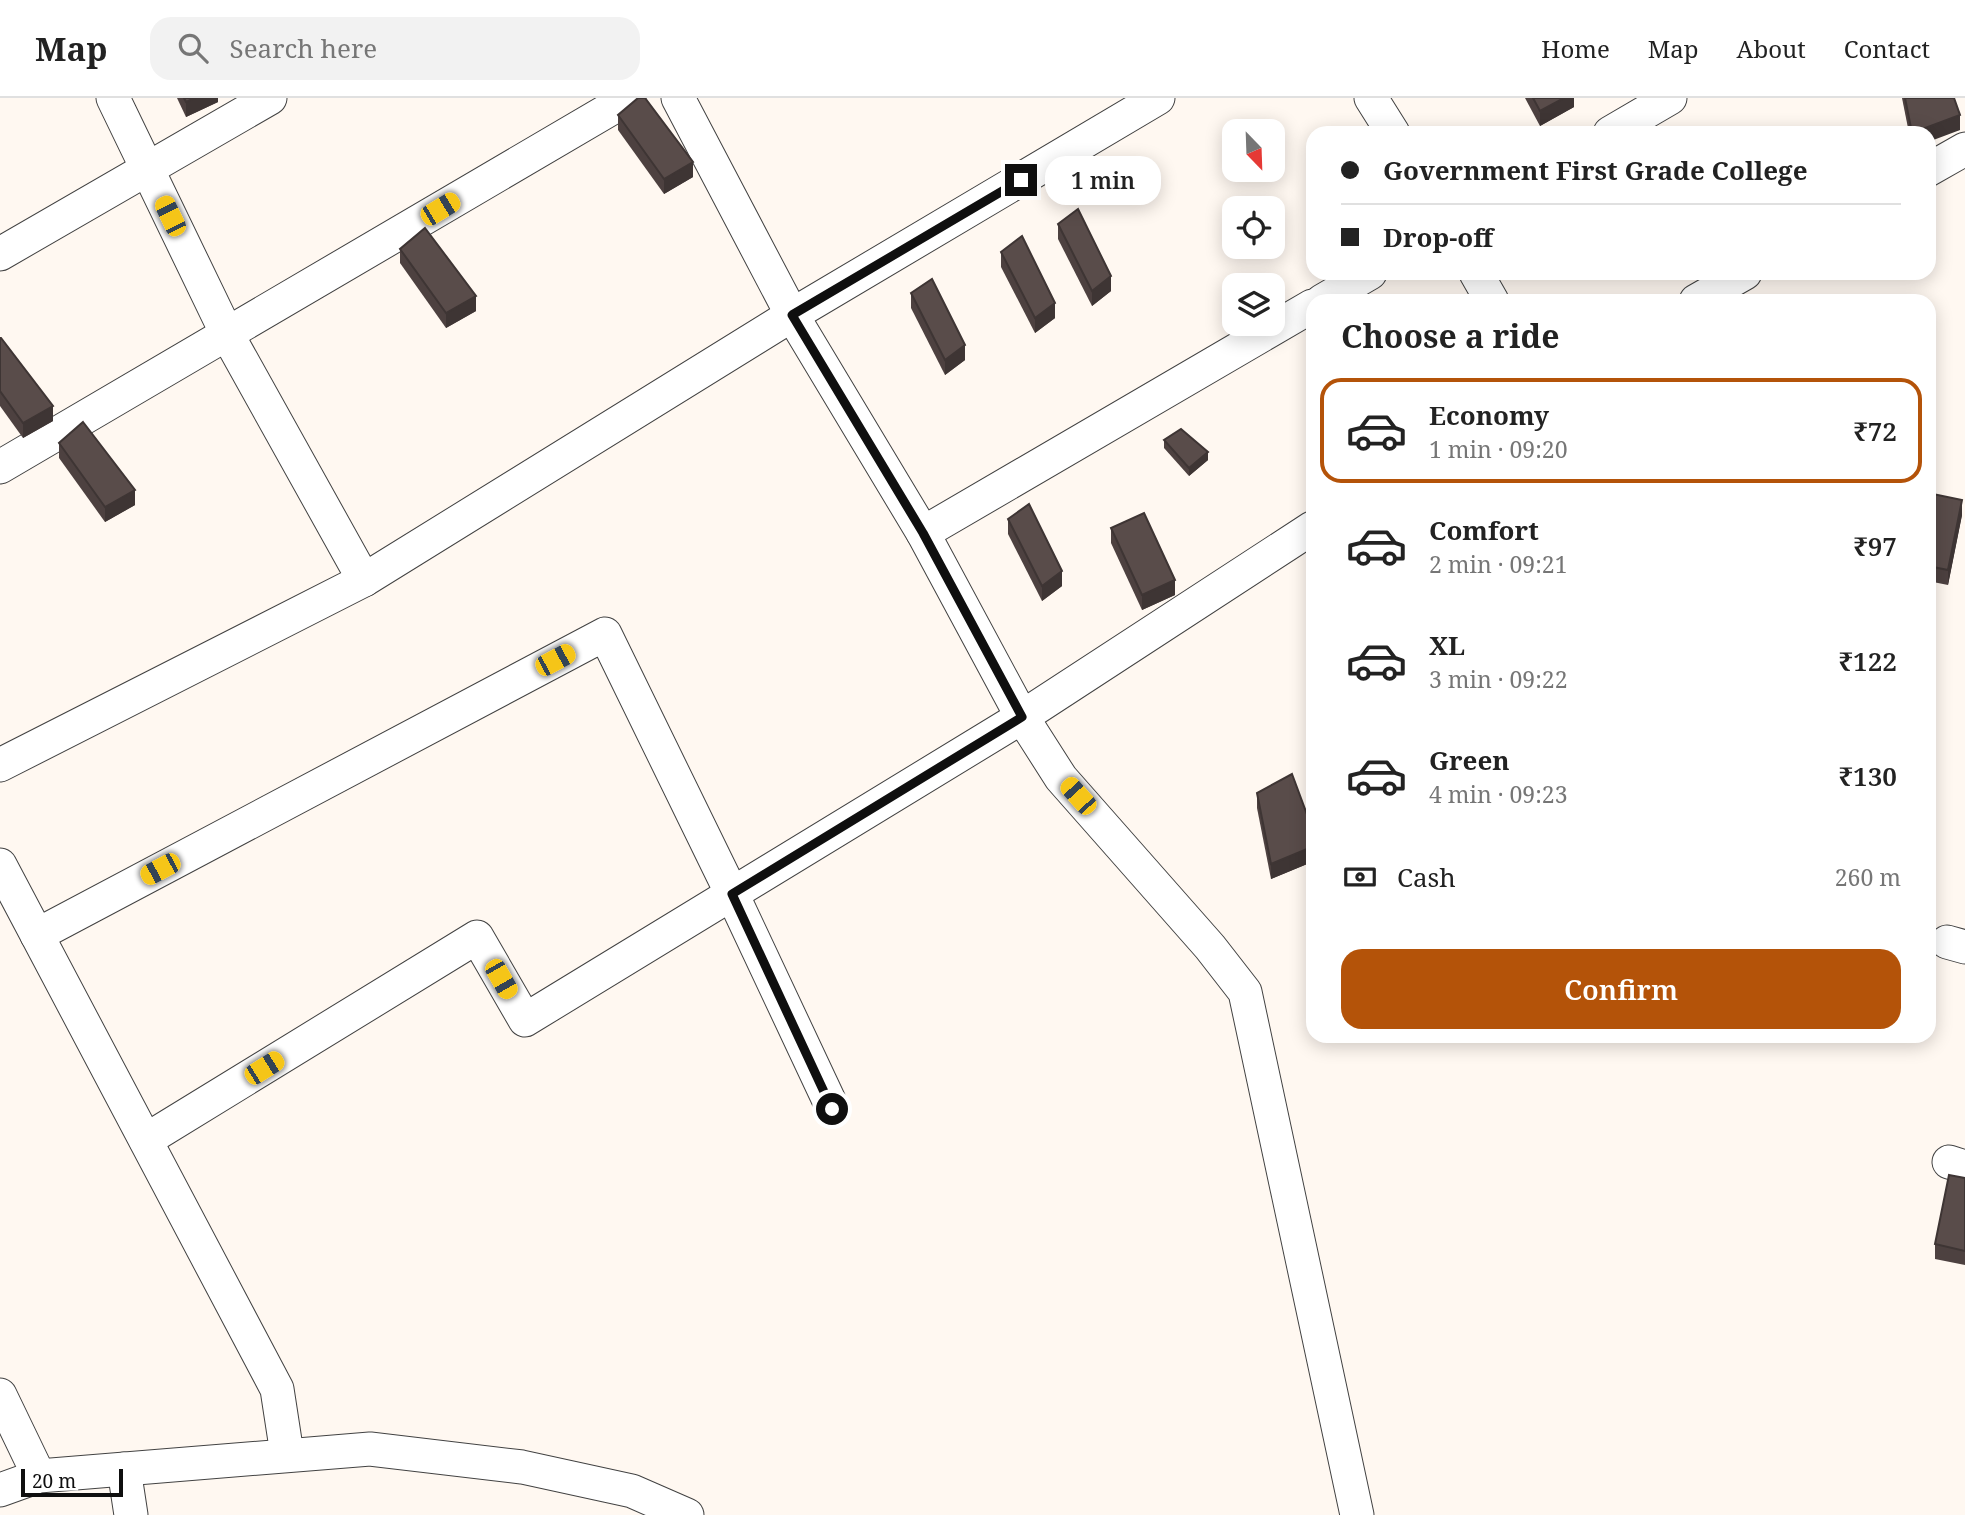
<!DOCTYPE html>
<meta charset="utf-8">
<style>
:root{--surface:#fff;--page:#f2f2f2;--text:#222;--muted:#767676;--line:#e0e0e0;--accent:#b45309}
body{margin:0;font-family:"Noto Serif",serif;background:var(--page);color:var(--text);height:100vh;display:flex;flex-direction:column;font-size:26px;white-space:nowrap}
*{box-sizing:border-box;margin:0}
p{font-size:23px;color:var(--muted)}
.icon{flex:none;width:38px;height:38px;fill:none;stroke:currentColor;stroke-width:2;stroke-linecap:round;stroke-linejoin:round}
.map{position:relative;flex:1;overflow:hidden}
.details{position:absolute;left:1306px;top:196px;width:630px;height:749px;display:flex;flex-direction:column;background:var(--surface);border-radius:21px;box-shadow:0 4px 18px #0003}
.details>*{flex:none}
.banner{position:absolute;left:1306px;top:28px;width:630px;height:154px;border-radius:21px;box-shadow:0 4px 18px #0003;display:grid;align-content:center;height:154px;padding:0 35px;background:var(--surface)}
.needle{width:46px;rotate:157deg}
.buttons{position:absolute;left:1222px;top:21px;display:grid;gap:14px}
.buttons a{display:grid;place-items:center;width:63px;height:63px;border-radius:14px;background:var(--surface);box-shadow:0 4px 18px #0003;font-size:35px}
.scale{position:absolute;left:21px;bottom:18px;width:102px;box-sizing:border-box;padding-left:7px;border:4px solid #0f0f0f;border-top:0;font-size:19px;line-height:24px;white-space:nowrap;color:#0f0f0f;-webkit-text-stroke:5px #fff;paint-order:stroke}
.end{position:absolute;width:32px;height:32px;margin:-16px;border:9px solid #0f0f0f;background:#fff;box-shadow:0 0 0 4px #fff}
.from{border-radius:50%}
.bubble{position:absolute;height:49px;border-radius:21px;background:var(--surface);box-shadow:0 4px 18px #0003;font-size:23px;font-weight:600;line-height:49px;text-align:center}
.car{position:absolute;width:21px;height:42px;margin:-21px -10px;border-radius:9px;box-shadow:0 0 5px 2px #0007;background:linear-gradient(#f5c518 24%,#345 0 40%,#f5c518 0 76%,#345 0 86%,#f5c518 0)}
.banner b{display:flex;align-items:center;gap:24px;height:66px;font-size:26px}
.banner b+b{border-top:2px solid var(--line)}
.banner i{width:18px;height:18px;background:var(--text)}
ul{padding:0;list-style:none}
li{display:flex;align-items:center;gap:21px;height:105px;margin:0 14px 10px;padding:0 21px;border:4px solid transparent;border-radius:21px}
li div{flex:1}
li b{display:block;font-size:26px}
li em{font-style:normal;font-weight:600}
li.on{border-color:var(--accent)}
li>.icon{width:63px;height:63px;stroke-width:1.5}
h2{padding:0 35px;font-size:32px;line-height:84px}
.pay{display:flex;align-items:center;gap:18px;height:77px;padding:0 35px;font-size:26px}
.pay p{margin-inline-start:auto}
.primary-button{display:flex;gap:14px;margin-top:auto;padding:14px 35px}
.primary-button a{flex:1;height:80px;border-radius:21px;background:var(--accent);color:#fff;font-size:28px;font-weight:600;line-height:80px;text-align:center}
header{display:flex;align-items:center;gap:42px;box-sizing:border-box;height:98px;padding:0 35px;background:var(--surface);border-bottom:2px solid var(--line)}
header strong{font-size:33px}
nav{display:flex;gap:38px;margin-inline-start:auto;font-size:24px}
.search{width:490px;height:63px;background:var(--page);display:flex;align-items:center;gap:18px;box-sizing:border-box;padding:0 24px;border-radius:21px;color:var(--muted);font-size:26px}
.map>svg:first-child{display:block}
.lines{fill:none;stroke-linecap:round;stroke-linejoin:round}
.minor-casing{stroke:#424242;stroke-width:35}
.minor{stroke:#fff;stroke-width:33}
.wall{fill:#4d4140}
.shaded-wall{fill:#3e3534}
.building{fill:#594c4a;stroke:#3e3534;stroke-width:2}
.route{stroke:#0f0f0f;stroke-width:9}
</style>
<header>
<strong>Map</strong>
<div class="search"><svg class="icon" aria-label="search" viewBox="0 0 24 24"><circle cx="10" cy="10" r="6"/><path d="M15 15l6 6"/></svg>Search here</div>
<nav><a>Home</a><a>Map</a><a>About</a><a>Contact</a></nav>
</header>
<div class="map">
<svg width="1965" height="1417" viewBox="0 0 1965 1417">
<rect width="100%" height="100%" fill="#fff8f1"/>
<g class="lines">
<defs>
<g id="minor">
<path d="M113,0L227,236L364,482"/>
<path d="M678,0L792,217L923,435L1022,619L1061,680L1210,849L1245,894L1357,1417"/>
<path d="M1371,0L1393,35"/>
<path d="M1610,35L1670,0"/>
<path d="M1928,72L1965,51"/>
<path d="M0,156L270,0"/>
<path d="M1476,175L1492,203"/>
<path d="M1322,203L1370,175"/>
<path d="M1696,203L1745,175"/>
<path d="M0,369L629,0"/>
<path d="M923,435L1312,208"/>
<path d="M0,667L364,482L792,217L1158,0"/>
<path d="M0,767L277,1291L287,1356"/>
<path d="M37,837L605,536L732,796L833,1011"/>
<path d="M1947,844L1965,849"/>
<path d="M146,1042L477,839L525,922L1022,619L1312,430"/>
<path d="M1949,1064L1965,1069"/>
<path d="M0,1297L39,1378"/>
<path d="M124,1371L131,1417"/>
<path d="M0,1392L39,1378L370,1351L522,1369L632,1393L687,1417"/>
</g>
</defs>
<use href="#minor" class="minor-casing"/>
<use href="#minor" class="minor"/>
</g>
<g class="wall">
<path d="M177,0H218V4L186,19Z"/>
<path d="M1525,0H1574V9L1540,28Z"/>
<path d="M1902,0H1954L1960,32L1928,35H1909Z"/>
<path d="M618,17L693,79L664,96L618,32Z"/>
<path d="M1058,126L1111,193L1092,208L1058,141Z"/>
<path d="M400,151L476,213L446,230L400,165Z"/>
<path d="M1001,154L1055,220L1035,235L1001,169Z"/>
<path d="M911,195L965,262L945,277L911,210Z"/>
<path d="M0,240L53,323L23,340L0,308Z"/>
<path d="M1164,342L1208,362L1189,378L1164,350Z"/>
<path d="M59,345L135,407L105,424L59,360Z"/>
<path d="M1928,395L1962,417L1948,487L1928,483Z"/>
<path d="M1008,421L1062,488L1042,503L1008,436Z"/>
<path d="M1111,430L1175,497L1142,512L1111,445Z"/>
<path d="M1257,695L1312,730V764L1271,781L1257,710Z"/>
<path d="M1965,1080V1167L1935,1161V1146Z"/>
</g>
<g class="shaded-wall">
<path d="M195,0H218V4L186,19V4Z"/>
<path d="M1564,0H1574V9L1540,28V13Z"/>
<path d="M1960,17V32L1928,44V35H1915Z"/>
<path d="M693,64V79L664,96V81Z"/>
<path d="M1111,178V193L1092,208V193Z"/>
<path d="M476,198V213L446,230V215Z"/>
<path d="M1055,205V220L1035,235V220Z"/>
<path d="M965,247V262L945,277V262Z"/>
<path d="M53,308V323L23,340V325Z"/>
<path d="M1208,354V362L1189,378V370Z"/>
<path d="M135,392V407L105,424V409Z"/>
<path d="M1962,402V417L1948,487V472Z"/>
<path d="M1062,473V488L1042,503V488Z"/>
<path d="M1175,482V497L1142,512V497Z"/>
<path d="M1312,749V764L1271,781V766Z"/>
</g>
<g class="building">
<path d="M184,0H195L186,4Z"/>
<path d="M638,0H645L693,64L664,81L618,17Z"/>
<path d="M1533,0H1564L1540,13Z"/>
<path d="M1905,0H1954L1960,17L1912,35Z"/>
<path d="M1078,111L1111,178L1092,193L1058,126Z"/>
<path d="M425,130L476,198L446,215L400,151Z"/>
<path d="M1022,138L1055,205L1035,220L1001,154Z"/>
<path d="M932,181L965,247L945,262L911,195Z"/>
<path d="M0,240H1L53,308L23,325L0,293Z"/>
<path d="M83,324L135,392L105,409L59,345Z"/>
<path d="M1181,331L1208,354L1189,370L1164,342Z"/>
<path d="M1928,395L1962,402L1948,472L1928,468Z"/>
<path d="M1029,406L1062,473L1042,488L1008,421Z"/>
<path d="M1144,415L1175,482L1142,497L1111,430Z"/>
<path d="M1292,676L1312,730V749L1271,766L1257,695Z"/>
<path d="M1949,1077L1965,1080V1153L1935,1146Z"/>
</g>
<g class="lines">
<path class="route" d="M832,1011L732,796L1022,619L923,435L792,217L1021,82"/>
</g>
</svg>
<div class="buttons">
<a><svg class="needle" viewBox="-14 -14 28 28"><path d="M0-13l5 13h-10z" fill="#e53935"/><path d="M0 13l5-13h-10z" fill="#767676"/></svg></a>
<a><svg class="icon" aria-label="locate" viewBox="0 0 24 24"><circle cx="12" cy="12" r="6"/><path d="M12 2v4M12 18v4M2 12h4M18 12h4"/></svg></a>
<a><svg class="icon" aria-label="layers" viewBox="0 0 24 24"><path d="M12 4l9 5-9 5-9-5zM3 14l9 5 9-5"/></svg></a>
</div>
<div class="scale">20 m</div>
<i class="end from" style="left:832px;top:1011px"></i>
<i class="end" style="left:1021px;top:82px"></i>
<div class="bubble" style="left:1045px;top:58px;width:116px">1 min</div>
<i class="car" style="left:440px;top:111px;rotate:59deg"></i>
<i class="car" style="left:170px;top:118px;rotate:334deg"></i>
<i class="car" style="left:555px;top:562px;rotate:62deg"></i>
<i class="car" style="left:1078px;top:698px;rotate:318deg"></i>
<i class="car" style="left:160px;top:771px;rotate:242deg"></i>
<i class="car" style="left:501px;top:881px;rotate:150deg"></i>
<i class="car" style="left:264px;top:970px;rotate:58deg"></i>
<div class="banner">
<b><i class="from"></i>Government First Grade College</b>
<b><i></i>Drop-off</b>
</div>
<section class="details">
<h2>Choose a ride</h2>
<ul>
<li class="on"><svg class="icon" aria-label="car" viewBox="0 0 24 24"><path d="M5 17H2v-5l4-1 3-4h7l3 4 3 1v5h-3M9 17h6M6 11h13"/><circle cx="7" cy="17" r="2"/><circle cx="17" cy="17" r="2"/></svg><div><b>Economy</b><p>1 min · 09:20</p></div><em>₹72</em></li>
<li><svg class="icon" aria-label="car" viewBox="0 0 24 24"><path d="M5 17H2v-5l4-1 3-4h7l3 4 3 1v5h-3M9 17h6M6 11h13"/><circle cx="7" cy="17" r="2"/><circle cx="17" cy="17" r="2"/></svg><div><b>Comfort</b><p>2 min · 09:21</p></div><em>₹97</em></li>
<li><svg class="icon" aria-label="car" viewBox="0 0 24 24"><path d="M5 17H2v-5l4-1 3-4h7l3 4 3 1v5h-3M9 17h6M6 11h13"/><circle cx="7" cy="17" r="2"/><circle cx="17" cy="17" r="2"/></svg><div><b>XL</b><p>3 min · 09:22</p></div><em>₹122</em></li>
<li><svg class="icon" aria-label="car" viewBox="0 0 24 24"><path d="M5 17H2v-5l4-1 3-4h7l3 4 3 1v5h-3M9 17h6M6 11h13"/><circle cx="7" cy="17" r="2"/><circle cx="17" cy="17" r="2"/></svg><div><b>Green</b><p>4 min · 09:23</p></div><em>₹130</em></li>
</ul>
<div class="pay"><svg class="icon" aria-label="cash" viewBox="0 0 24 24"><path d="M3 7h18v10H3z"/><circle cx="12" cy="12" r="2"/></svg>Cash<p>260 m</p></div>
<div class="primary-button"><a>Confirm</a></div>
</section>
</div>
